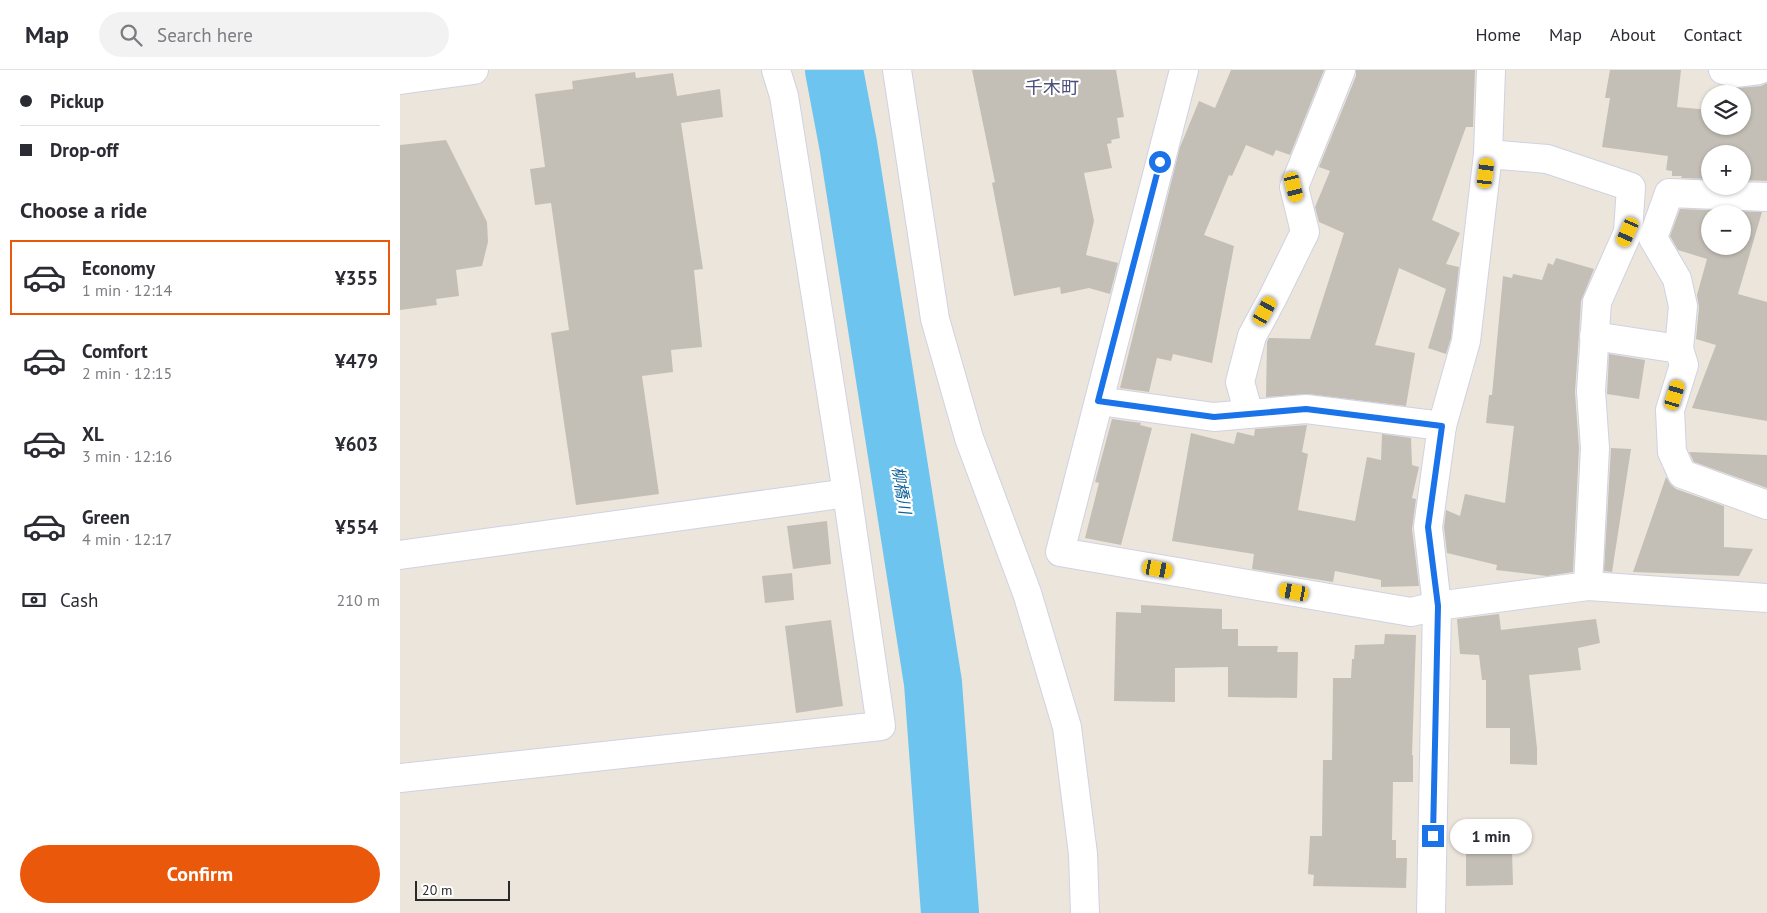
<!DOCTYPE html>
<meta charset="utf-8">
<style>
:root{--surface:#fff;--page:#f2f2f3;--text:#2b2b33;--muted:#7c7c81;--line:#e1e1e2;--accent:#ea580c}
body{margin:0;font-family:"PT Sans","Noto Sans JP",sans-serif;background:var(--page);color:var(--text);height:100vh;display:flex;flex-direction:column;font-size:19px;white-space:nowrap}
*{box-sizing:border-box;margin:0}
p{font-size:16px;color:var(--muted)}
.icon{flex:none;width:28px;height:28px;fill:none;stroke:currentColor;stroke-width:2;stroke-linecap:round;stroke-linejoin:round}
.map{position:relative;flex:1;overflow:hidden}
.panel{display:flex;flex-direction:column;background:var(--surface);width:400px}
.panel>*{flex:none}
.hud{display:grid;align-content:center;height:110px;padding:0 20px;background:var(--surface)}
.fabs{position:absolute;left:1301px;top:15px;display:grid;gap:10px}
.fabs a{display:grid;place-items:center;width:50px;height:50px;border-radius:50%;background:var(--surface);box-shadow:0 1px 4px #0004;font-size:25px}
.scale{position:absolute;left:15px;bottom:12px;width:95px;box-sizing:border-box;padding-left:5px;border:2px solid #292929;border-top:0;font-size:14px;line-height:18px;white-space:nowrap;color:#292929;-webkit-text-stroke:4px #fff;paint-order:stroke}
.end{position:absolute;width:22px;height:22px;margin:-11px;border:6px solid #1a73e8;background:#fff;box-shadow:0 0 0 2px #fff}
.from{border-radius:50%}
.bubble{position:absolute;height:35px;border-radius:18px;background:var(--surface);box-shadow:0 1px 4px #0004;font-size:16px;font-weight:800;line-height:35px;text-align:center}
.car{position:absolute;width:15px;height:30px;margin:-15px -8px;border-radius:6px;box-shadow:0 0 4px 1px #0007;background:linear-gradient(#f5c518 24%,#345 0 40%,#f5c518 0 76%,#345 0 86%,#f5c518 0)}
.hud b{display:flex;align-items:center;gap:18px;height:48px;font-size:19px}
.hud b+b{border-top:1px solid var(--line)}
.hud i{width:12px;height:12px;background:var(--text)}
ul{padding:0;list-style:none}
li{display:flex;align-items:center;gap:15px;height:75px;margin:0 10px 8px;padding:0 10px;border:2px solid transparent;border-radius:0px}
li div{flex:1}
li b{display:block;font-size:19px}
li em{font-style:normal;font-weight:800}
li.current{border-color:var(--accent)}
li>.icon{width:45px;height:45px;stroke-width:1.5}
h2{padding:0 20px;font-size:22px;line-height:60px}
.pay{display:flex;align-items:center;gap:12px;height:55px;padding:0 20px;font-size:19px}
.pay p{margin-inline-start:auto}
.primary-button{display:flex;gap:10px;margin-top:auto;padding:10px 20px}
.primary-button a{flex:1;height:58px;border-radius:30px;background:var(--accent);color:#fff;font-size:20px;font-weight:800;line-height:58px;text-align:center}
header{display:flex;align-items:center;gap:30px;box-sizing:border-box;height:70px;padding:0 25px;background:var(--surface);border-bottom:1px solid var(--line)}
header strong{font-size:24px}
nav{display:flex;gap:28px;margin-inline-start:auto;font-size:18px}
.search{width:350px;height:45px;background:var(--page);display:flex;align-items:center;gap:12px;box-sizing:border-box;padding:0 18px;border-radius:28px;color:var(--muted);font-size:19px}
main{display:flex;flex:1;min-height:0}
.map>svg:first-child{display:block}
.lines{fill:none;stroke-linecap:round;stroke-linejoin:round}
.river{stroke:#6dc4ee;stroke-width:58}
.building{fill:#c4bfb6;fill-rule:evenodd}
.minor-casing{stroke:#d0d2e2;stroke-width:30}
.minor{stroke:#fff;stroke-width:28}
.route{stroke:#1a73e8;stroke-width:6}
.labels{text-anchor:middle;stroke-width:4.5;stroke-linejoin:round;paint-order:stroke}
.water-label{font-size:16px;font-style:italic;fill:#0e6198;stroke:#fff}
.quarter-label{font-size:18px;fill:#4a4f79;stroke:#fff}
</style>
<header>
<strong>Map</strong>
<div class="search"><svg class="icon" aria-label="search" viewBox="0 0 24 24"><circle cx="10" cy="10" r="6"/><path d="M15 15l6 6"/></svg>Search here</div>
<nav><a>Home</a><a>Map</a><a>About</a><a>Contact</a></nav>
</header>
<main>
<section class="panel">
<div class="hud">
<b><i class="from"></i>Pickup</b>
<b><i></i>Drop-off</b>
</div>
<h2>Choose a ride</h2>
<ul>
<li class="current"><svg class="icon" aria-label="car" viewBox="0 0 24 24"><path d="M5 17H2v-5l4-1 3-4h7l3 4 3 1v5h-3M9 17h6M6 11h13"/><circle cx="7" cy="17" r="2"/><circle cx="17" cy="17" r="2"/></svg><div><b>Economy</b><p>1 min · 12:14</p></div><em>¥355</em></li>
<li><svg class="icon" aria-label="car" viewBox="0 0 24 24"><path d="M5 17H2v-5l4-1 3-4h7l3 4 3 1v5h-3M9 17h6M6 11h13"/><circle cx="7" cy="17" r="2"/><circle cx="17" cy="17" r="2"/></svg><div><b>Comfort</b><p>2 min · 12:15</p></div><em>¥479</em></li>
<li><svg class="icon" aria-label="car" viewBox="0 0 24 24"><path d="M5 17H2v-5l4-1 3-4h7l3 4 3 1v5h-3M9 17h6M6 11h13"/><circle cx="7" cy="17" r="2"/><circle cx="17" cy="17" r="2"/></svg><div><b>XL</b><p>3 min · 12:16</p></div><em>¥603</em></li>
<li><svg class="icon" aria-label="car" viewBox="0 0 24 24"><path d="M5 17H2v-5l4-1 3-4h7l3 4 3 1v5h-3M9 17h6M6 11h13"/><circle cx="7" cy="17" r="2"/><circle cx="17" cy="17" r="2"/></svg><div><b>Green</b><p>4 min · 12:17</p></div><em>¥554</em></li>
</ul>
<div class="pay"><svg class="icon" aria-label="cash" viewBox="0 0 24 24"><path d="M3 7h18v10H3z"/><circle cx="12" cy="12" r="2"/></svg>Cash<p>210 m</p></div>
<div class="primary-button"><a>Confirm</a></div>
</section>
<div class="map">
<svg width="1367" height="843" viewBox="0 0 1367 843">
<rect width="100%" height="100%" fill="#ebe5db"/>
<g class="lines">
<path class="river" d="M434,0L448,74L533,613L550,843"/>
</g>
<g class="building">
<path d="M572,0H716L724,47L717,48L720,68L711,70L712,73L707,74L712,98L684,103L694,151L686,185L718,193L710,224L689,218L661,224L660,217L614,226L592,113L595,112Z"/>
<path d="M831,0H924L890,85L876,80L873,86L846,75L832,106L829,105L804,165L834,176L812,293L773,284L771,291L757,288L749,322L720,318L780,77L799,31L815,38Z"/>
<path d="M956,0H1075L1073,57H1066L1032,150L1060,163L1046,194L1059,197L1051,268L1046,284L1028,278L1046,219L999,198L975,275L1015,283L1006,336L908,324L866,327L867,272L869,268L910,269L944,163L919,152L915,137L930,101L919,97L956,6Z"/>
<path d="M1210,0H1281L1277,37L1310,40V56H1342V24H1336V18L1361,16L1367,13V111L1342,110V84H1310V109L1281,108L1282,106H1272V101L1266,100L1268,86L1202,77L1210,28H1205Z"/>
<path d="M235,2L236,8L273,3L277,26L320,19L323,47L281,53L303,199L294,200L302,277L271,280L273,302L242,306L259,424L176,435L151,263L169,260L151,133L135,135L130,99L145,97L135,24L173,19L172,11Z"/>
<path d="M46,70L87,152L88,172L82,196L56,200L59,226L36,229L37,235L0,240V75Z"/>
<path d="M1280,139L1362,142L1338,224L1367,232V351L1292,338L1316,275L1296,269L1299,237L1297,225L1307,189L1278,180L1270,166ZM1310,144H1342V176H1310Z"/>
<path d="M1156,188L1194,199L1181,231L1179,264L1175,322L1179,378L1173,502L1147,506L1096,500L1097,495L1047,483L1044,457L1046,440L1060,446L1065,424L1105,433L1114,356L1086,353L1089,325H1092L1103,206L1112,208L1113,204L1142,210L1148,193L1153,195Z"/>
<path d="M1209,284L1245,290L1239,329L1207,324Z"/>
<path d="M712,349L741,353L740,355L752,358L721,475L685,468L699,413L695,412Z"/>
<path d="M907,355L902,382L908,384L898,440L955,451L967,387L981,390L982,364L1011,368L1012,395L1019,397L1012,428L1016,429L1012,459L1019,516L981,517V510L935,501L933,512L852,499L854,484L772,471L791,363L834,374L837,362L854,366L855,359Z"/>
<path d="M1211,378L1231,379L1212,502L1204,501Z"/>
<path d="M1289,382L1367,385V418L1294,392Z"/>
<path d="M1266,407L1271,415L1276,419L1324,436V477L1353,479L1339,506L1233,502Z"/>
<path d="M427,451L431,494L393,499L387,456Z"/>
<path d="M392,503L394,530L365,533L362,506Z"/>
<path d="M741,535L822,539V559H838V576H878L877,582H898L897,628L828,627V597L775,598V632L714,631L716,542L741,543Z"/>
<path d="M1099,544L1101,560L1196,549L1200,573L1178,578L1181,600L1129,605L1137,678V695L1110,694V658H1086V610H1082L1079,585L1060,584L1057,549Z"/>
<path d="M431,550L443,636L396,643L385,556Z"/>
<path d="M985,564L1016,565L1012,685H1013V712H993L992,770H996V788H1007L1006,818L913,816L914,805L908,804L910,766H922L923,690H932L933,608H951L952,589H954L955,575L984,574Z"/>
<path d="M1066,781H1112L1113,815L1066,816Z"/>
</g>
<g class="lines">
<defs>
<g id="minor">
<path d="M497,0L535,249L569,368L627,523L667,657L683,784L685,843"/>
<path d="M784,0L660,482L1011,542L1037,536L1188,516L1367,528"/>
<path d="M1323,0L1335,3L1359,0"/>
<path d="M0,10L74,0"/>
<path d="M1088,84L1147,89L1231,117L1228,162L1197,232L1191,321L1195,378L1188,516"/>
<path d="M1367,127L1269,123L1253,168L1277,209L1283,236L1279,279L1284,295L1270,340L1272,382L1282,404L1367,435"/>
<path d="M1194,266L1279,279"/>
<path d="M699,331L814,347L906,339L1042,356"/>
<path d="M849,344L840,312L852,266L872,229L905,162L894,117L941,0"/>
<path d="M0,485L447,423"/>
<path d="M0,708L481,656L447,423L384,26L376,0"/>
<path d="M1031,843L1037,536L1028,457L1042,356L1066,271L1088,84L1091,0"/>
</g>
</defs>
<use href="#minor" class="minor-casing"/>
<use href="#minor" class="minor"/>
</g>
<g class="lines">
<path class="route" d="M760,92L698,331L814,347L906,339L1042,356L1028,457L1038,536L1033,766"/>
</g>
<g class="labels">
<g class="water-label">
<text transform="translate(502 420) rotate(81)" y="6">柳橋川</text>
</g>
<g class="quarter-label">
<text x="652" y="24">千木町</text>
</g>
</g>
</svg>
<div class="fabs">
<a><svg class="icon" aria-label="layers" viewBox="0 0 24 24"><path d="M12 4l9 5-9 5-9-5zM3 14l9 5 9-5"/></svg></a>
<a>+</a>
<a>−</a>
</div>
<div class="scale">20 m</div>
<i class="end from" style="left:760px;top:92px"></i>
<i class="end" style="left:1033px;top:766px"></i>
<div class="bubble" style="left:1050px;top:749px;width:82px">1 min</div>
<i class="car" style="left:1086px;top:103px;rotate:7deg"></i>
<i class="car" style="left:894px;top:117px;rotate:166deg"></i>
<i class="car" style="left:1228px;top:162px;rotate:204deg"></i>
<i class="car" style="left:865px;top:241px;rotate:29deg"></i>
<i class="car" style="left:1275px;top:325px;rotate:17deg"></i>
<i class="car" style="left:758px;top:499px;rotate:100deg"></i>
<i class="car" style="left:894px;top:522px;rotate:280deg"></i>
</div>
</main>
